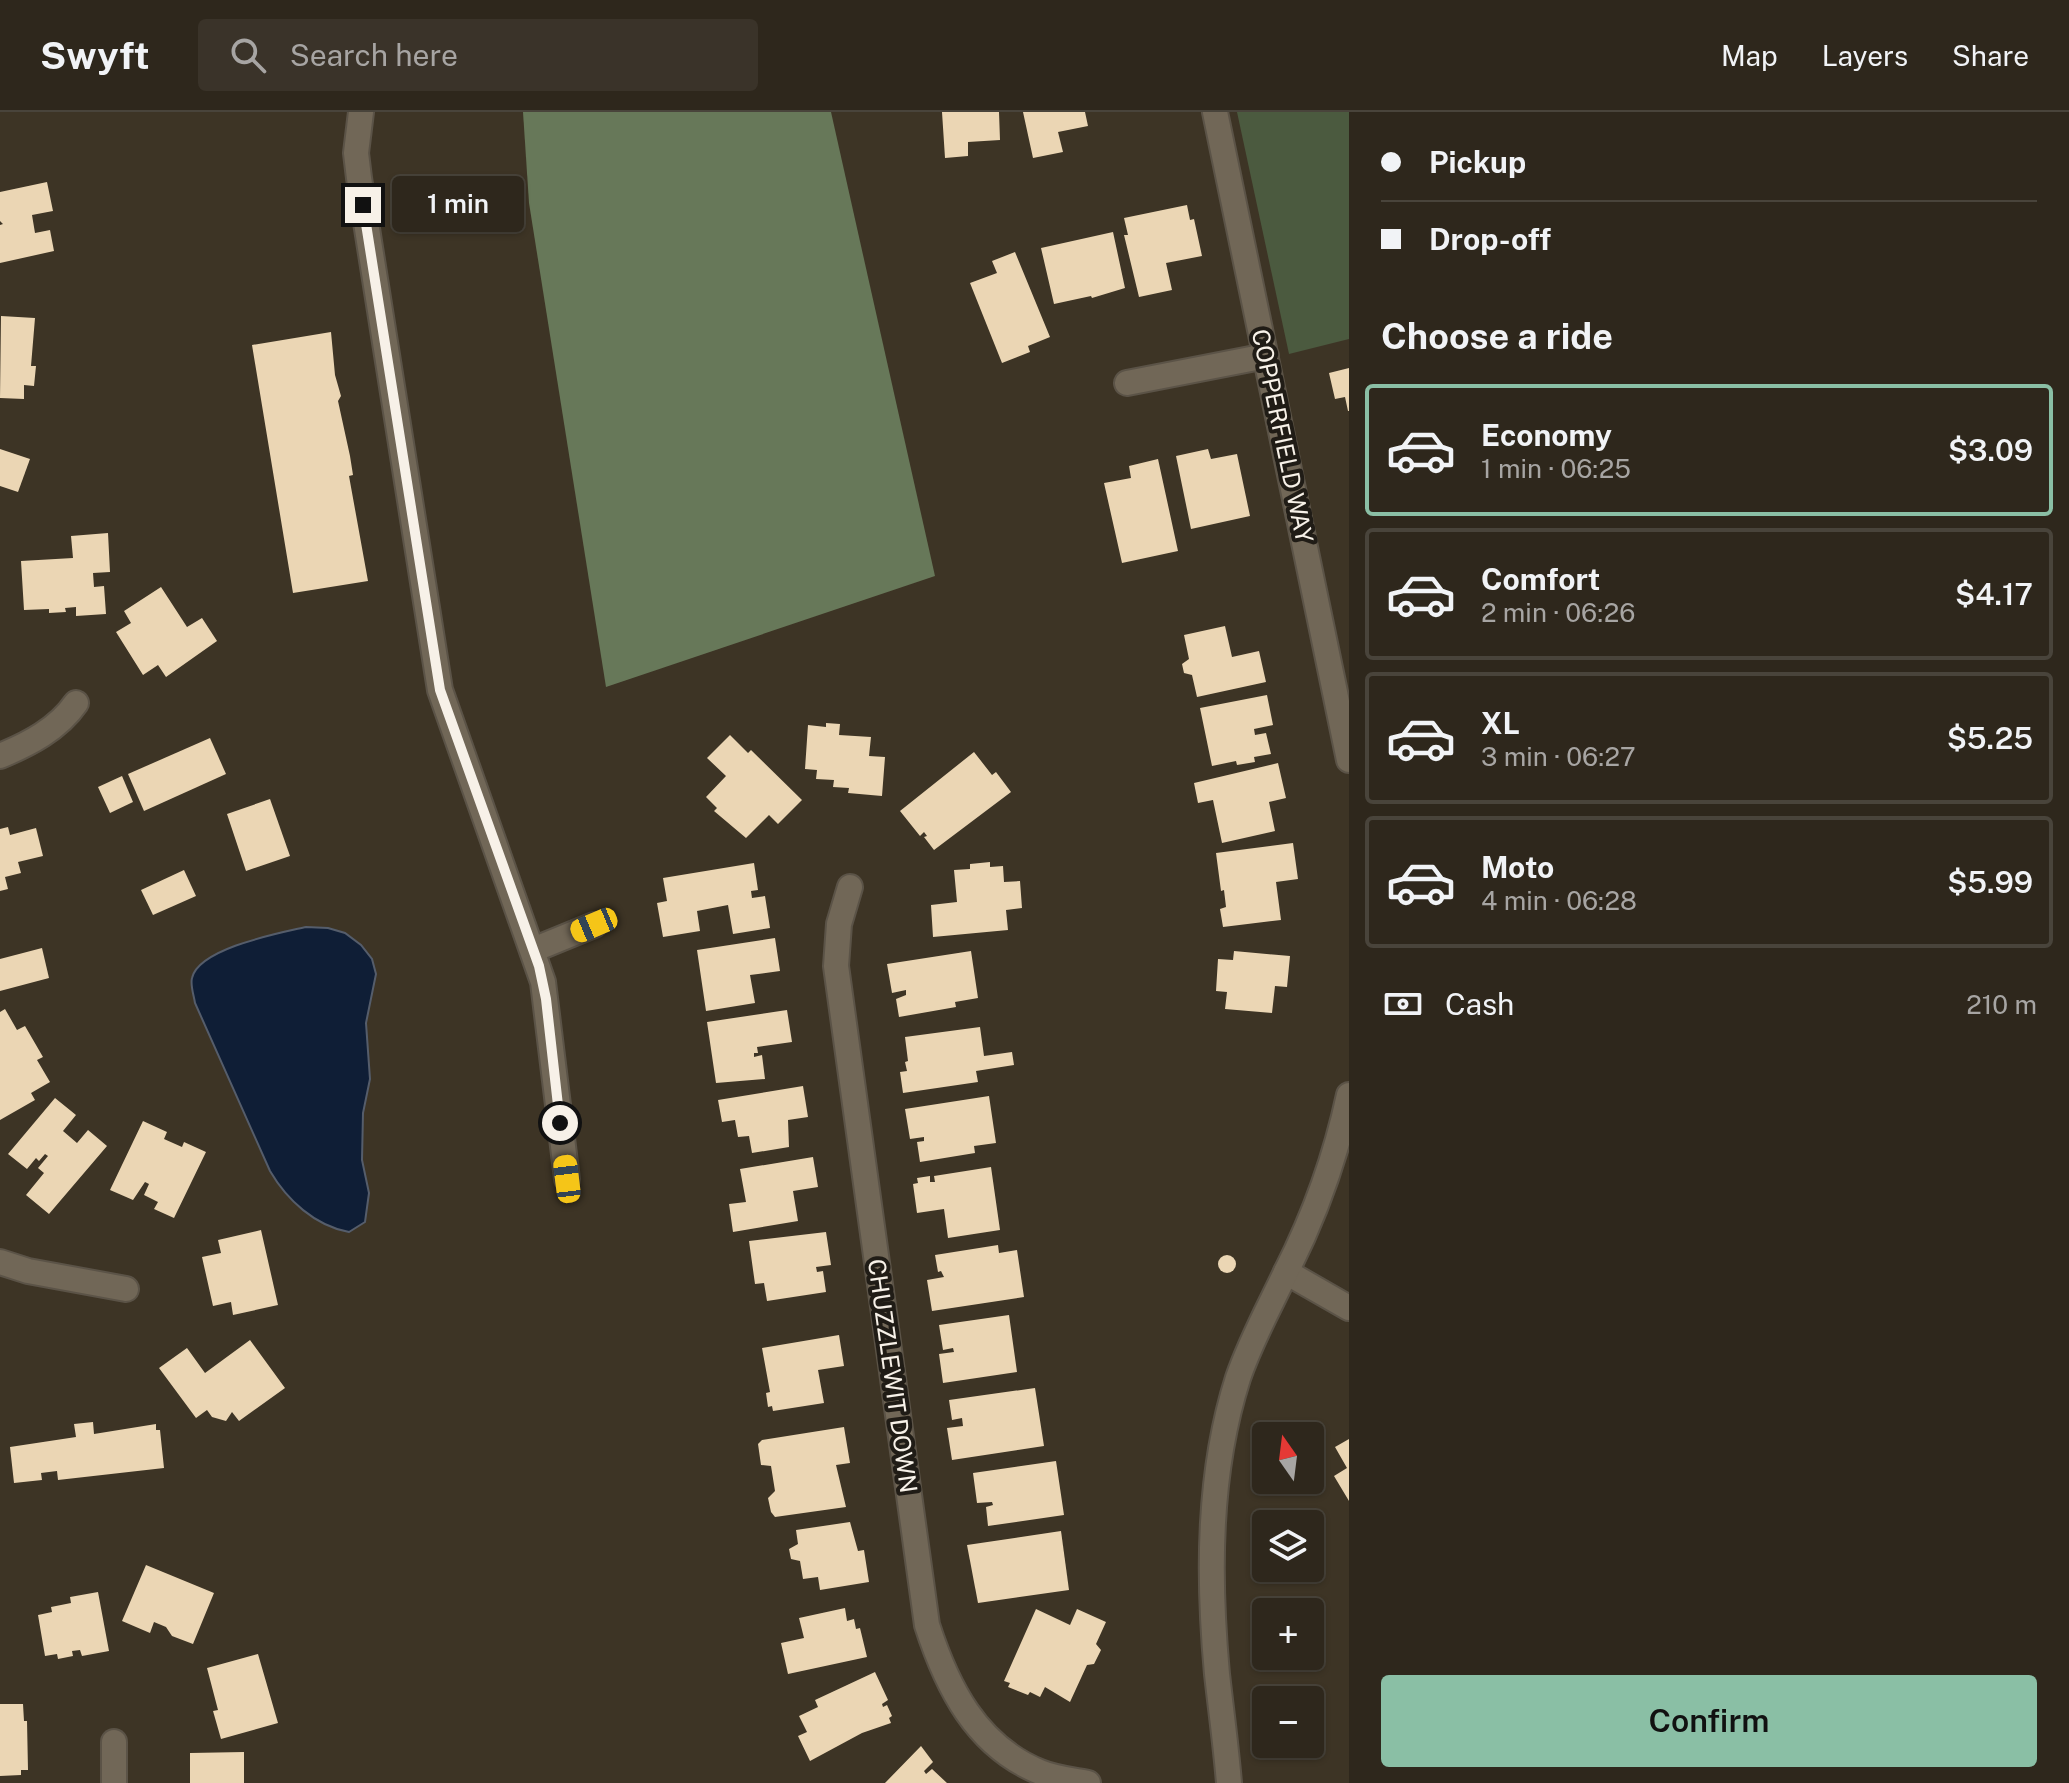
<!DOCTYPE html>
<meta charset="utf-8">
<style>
:root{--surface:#2e271c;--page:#3a3329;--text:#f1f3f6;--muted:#a7a5a3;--line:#49443b;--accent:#8abfa5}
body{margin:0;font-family:"Public Sans",sans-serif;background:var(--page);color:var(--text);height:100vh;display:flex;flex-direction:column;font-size:30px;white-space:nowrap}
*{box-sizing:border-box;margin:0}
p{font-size:26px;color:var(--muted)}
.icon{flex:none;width:44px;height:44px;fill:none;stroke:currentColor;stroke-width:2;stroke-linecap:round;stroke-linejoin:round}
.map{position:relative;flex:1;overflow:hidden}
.sheet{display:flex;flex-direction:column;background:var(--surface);width:720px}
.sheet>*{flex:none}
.top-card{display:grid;align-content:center;height:176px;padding:0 32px;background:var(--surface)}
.needle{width:52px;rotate:346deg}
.tools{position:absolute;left:1252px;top:1310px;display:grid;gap:16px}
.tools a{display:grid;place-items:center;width:72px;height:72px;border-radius:8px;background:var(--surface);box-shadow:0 2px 6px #0004,0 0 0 2px var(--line);font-size:40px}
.end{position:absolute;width:36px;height:36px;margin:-18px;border:10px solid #f7f1e8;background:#111;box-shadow:0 0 0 4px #111}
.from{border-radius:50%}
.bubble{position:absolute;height:56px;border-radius:8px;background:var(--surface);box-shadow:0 2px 6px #0004,0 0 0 2px var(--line);font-size:26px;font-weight:600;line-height:56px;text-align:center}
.car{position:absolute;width:24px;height:48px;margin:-24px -12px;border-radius:10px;box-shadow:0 0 6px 2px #0007;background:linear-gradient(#f5c518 24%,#345 0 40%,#f5c518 0 76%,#345 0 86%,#f5c518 0)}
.top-card b{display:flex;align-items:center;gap:28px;height:76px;font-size:30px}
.top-card b+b{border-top:2px solid var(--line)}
.top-card i{width:20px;height:20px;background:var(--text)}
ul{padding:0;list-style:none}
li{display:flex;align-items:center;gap:24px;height:132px;margin:0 16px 12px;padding:0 16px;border:4px solid var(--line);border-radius:8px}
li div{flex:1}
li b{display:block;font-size:30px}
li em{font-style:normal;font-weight:600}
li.current{border-color:var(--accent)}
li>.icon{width:72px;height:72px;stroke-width:1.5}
h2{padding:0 32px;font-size:36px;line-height:96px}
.pay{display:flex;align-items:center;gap:20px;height:88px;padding:0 32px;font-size:30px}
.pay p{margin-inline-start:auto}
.action{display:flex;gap:16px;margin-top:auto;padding:16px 32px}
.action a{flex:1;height:92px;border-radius:8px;background:var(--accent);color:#111;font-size:32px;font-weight:600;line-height:92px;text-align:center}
header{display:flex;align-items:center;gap:48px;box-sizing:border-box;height:112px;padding:0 40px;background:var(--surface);border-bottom:2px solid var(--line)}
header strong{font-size:38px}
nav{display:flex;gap:44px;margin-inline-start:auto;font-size:28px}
.search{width:560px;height:72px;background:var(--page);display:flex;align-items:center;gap:20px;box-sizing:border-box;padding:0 28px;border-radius:8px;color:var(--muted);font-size:30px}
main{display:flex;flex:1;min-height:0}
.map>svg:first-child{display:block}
.green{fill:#4b5a3f}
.forest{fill:#677859}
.water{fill:#0f1e36;stroke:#555d6b;stroke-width:2}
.building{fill:#ebd6b4}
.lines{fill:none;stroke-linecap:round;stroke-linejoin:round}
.minor-casing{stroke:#5b5347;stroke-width:28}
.minor{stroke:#716757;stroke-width:24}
.route{stroke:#f7f1e8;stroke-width:10}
.labels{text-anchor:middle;stroke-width:8;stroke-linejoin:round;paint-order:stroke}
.street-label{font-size:24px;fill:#f7f1e8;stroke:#201c16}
</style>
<header>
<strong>Swyft</strong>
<div class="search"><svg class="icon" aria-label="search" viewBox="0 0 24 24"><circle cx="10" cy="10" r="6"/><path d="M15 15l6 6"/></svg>Search here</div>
<nav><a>Map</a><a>Layers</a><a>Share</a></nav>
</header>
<main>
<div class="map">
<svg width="1349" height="1671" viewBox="0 0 1349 1671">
<rect width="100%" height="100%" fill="#3d3425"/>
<path class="green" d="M1237,0H1349V227L1289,242Z"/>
<path class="forest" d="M523,0H831L935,464L606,575L529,91Z"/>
<path class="water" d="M306,815L328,816L345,821L361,833L372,847L376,862L366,911L370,967L363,1001L362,1048L369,1081L365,1110L349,1120C315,1114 287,1088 270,1059L195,891C194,884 190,873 192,866C199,836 280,821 306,815Z"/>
<g class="building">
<path d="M942,0H999L1000,28L968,30V44L945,46Z"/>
<path d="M1023,0H1085L1088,14L1058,20L1063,40L1033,46Z"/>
<path d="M47,70L53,99L32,103L35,121L50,118L54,139L0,151V113L3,112L0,109V80Z"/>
<path d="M1187,93L1190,108L1194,107L1202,144L1166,151L1172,178L1139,185L1124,123H1128L1124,106Z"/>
<path d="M1113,120L1125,176L1092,186L1091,184L1054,192L1041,136Z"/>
<path d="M1015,140L1050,225L1028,234L1030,240L1002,251L970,171L997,161L992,149Z"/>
<path d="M1,204L35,206L31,254H36L34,274L24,273V287L0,286Z"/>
<path d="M331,220L335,263L341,284L338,289L350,344L353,363L349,364L368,469L293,481L252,233Z"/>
<path d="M1349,256V299H1348L1345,285L1335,287L1329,261Z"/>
<path d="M0,337L30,347L18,380L0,374Z"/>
<path d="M1208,337L1211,347L1237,342L1250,404L1191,417L1176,344Z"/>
<path d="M1158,347L1178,439L1122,451L1104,371L1131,366L1129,354Z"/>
<path d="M108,421L110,460L93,461L94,475L104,474L106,502L76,504V495L65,496L66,500L49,501V497L24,498L21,449L73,446L71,424Z"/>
<path d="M161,475L187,515L202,506L217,529L166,565L158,553L143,563L116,520L131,511L124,499Z"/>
<path d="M1225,514L1232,545L1259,539L1266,570L1197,585L1192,563L1184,561L1182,552L1189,547L1184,523Z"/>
<path d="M1267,583L1273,613L1254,617L1255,623L1266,621L1271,642L1254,645L1255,650L1237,653L1236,649L1212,654L1200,596Z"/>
<path d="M826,611L840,612L839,623L871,625L869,644L885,645L882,684L848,681L849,676L833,675L834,668L816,667L817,658L805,657L808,613L826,615Z"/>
<path d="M730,623L748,641L751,638L802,688L778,712L769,703L746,726L714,699L717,696L706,685L726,664L707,646Z"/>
<path d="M210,626L226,662L144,699L128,662Z"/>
<path d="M974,640L992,663L996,660L1011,680L934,738L924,725L927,724L924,720L920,724L900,699Z"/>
<path d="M1278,651L1286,686L1269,690L1275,719L1222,731L1213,688L1198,691L1194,671Z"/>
<path d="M122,664L133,690L110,701L98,675Z"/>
<path d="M270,687L290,744L246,759L227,702Z"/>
<path d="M8,715L10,723L36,716L43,744L18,750L21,761L5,765L8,777L0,779V717Z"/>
<path d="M1293,731L1298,767L1276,770L1281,808L1223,815L1220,797L1226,795L1224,778L1221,779L1216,741Z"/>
<path d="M990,750V755L1003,754L1004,770L1020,769L1022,796L1006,798L1008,818L933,825L931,793L957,790L954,758L970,757V752Z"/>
<path d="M754,751L758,778L751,779L752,786L765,784L770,816L733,822L728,793L697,799L700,819L663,825L657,791L667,789L663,766Z"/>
<path d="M184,758L196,784L153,803L141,778Z"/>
<path d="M775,826L780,859L750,863L755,891L706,899L697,838Z"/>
<path d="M42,836L49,866L0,879V847Z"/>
<path d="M971,839L978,886L955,890L956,895L899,905L896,887L906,883V878L892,881L887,852Z"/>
<path d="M1234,839L1290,844L1287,875L1275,874L1272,901L1225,897L1227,880L1216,879L1218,847L1233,848Z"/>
<path d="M5,897L17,918L25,914L43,945L37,948L50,970L31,981L35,988L0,1008V900Z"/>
<path d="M787,898L792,930L757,935L758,941H754V945L762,943L765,967L716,971L707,910Z"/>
<path d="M980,915L984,944L1012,940L1014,953L976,959L978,970L903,981L900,960L907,959L905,950L908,949L905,925Z"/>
<path d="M803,974L808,1005L788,1008L789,1035L752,1041L749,1024L738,1025L735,1008L722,1010L718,988Z"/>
<path d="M989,984L996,1031L974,1034L975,1041L920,1050L917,1030L924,1029V1025L910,1027L905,997Z"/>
<path d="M55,986L76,1003L63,1019L77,1031L88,1018L107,1034L49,1102L26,1083L44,1061L38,1056L48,1044L45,1042L39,1049L36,1046L27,1057L8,1042Z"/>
<path d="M143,1009L167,1020L164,1027L182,1035L184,1030L206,1040L174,1106L154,1097L158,1090L144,1083L149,1072L145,1070L133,1088L110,1078Z"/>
<path d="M813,1045L818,1075L793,1079L798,1109L733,1120L729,1092L746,1090L740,1057Z"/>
<path d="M991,1055L1000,1118L948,1126L944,1097L917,1101L913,1072L918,1071L917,1066L930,1064V1070H935L934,1064Z"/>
<path d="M261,1118L278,1193L233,1203L231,1190L213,1194L202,1145L221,1141L218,1128Z"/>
<path d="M826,1120L831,1153L816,1155L817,1160L823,1159L826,1180L767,1189L764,1171L755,1172L749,1129Z"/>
<path d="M998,1133L999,1141L1017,1138L1024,1185L932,1199L927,1168L944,1165L941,1159L938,1160L935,1143Z"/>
<circle cx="1227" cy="1152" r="9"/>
<path d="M1009,1203L1017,1260L943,1271L939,1242L954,1240L953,1236L943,1238L939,1213Z"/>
<path d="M839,1223L844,1254L818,1258L824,1291L773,1299L772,1294L768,1295L766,1281L770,1280L762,1236Z"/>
<path d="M250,1228L285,1276L239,1309L232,1300L226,1309L212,1305L207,1298L196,1306L159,1256L187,1236L205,1261Z"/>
<path d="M1035,1276L1044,1334L952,1348L947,1316L963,1314L962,1306L952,1308L949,1288Z"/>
<path d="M93,1310L94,1322L156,1312V1318H160L164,1356L58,1368L57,1359L41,1361L42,1368L14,1371L10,1335L76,1325L74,1312Z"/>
<path d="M844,1315L850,1351L836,1353L846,1395L775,1405L771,1400L768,1386L775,1379L771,1354L761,1353L758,1332L762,1328Z"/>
<path d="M1349,1327V1389L1334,1364L1347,1356L1335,1335Z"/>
<path d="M1056,1349L1064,1403L988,1414L986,1395L993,1393L992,1390L977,1391L973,1361Z"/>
<path d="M850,1410L858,1439L864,1438L869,1470L820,1478L818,1465L803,1467L800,1449L791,1447L789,1437L798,1432L796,1418Z"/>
<path d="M1061,1419L1069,1478L978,1491L967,1433Z"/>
<path d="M146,1453L214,1481L193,1532L172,1524L166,1515L154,1510L150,1521L122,1509Z"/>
<path d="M98,1480L109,1539L82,1544L80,1538L72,1539L73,1544L58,1547L57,1542L45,1544L38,1503L52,1500L51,1495L71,1491L70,1485Z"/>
<path d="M845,1496L847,1509L854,1507L856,1517L860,1516L867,1545L788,1562L781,1531L804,1526L799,1506Z"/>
<path d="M1036,1497L1070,1513L1077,1497L1106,1510L1096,1532L1101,1538L1094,1552L1087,1553L1070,1590L1045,1575L1040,1585L1030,1580L1028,1583L1008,1575L1010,1571L1004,1569Z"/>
<path d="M258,1542L278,1611L221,1627L213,1599L218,1598L207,1556Z"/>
<path d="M875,1560L888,1588L882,1592L883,1595L887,1593L892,1604L889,1606L891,1611L862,1621L810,1649L798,1624L807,1620L799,1604L818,1595L815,1588Z"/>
<path d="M0,1592H23L24,1609H27L28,1658H21V1663L0,1664Z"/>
<path d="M921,1634L933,1650L924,1659L926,1662L932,1657L947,1671H885Z"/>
<path d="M244,1640V1671H190V1641Z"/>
</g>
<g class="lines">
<defs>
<g id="minor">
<path d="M361,0L356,41L359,66L440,578L543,870L567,1067"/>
<path d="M1215,0L1349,648"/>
<path d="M1127,271L1266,244"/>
<path d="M0,644C29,632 58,617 76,591"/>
<path d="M850,775L839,812L836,854L927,1513C947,1575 976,1634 1040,1660C1054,1666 1072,1668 1088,1671"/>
<path d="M533,838L594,813"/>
<path d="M0,1150L28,1159L126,1177"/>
<path d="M1286,1160L1349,1196"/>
<path d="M114,1671V1630"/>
<path d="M1229,1671C1226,1634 1221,1598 1217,1562C1208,1464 1208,1360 1238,1266C1251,1228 1269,1196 1286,1160C1314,1105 1336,1044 1349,983"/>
</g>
</defs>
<use href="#minor" class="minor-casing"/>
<use href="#minor" class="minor"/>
</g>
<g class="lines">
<path class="route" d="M363,93L440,578L539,854L546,887L560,1011"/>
</g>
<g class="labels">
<g class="street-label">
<text transform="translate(1282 324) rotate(78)" y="8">COPPERFIELD WAY</text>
<text transform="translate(892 1264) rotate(82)" y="8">CHUZZLEWIT DOWN</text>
</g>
</g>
</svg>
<div class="tools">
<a><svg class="needle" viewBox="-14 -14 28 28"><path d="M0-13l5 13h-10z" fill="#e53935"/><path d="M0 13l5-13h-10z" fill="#a7a5a3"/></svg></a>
<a><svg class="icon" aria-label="layers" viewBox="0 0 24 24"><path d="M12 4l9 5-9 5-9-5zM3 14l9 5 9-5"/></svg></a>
<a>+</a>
<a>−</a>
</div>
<i class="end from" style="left:560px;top:1011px"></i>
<i class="end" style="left:363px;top:93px"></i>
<div class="bubble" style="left:392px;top:64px;width:132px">1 min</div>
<i class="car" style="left:594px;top:813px;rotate:247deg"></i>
<i class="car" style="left:567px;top:1067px;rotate:353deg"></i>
</div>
<section class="sheet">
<div class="top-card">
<b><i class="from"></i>Pickup</b>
<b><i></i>Drop-off</b>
</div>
<h2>Choose a ride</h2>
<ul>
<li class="current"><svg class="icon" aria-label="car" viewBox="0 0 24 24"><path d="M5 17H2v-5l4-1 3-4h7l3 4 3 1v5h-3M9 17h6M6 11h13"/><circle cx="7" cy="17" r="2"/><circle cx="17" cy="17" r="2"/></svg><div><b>Economy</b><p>1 min · 06:25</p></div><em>$3.09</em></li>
<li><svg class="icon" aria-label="car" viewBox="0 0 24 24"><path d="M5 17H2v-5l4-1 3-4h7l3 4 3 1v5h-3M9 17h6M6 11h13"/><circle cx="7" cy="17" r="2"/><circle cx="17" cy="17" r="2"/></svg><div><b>Comfort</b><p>2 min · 06:26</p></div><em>$4.17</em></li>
<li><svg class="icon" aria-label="car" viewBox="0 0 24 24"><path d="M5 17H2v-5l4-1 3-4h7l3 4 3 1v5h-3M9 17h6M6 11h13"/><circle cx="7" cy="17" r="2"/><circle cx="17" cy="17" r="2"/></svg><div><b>XL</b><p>3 min · 06:27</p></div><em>$5.25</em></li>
<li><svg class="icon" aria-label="car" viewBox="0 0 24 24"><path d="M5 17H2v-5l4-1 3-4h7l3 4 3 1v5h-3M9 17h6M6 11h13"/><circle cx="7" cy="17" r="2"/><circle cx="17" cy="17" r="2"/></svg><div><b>Moto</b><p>4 min · 06:28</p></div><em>$5.99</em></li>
</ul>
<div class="pay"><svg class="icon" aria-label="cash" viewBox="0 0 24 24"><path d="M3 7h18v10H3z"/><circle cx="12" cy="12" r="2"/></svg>Cash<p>210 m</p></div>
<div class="action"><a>Confirm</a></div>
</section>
</main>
